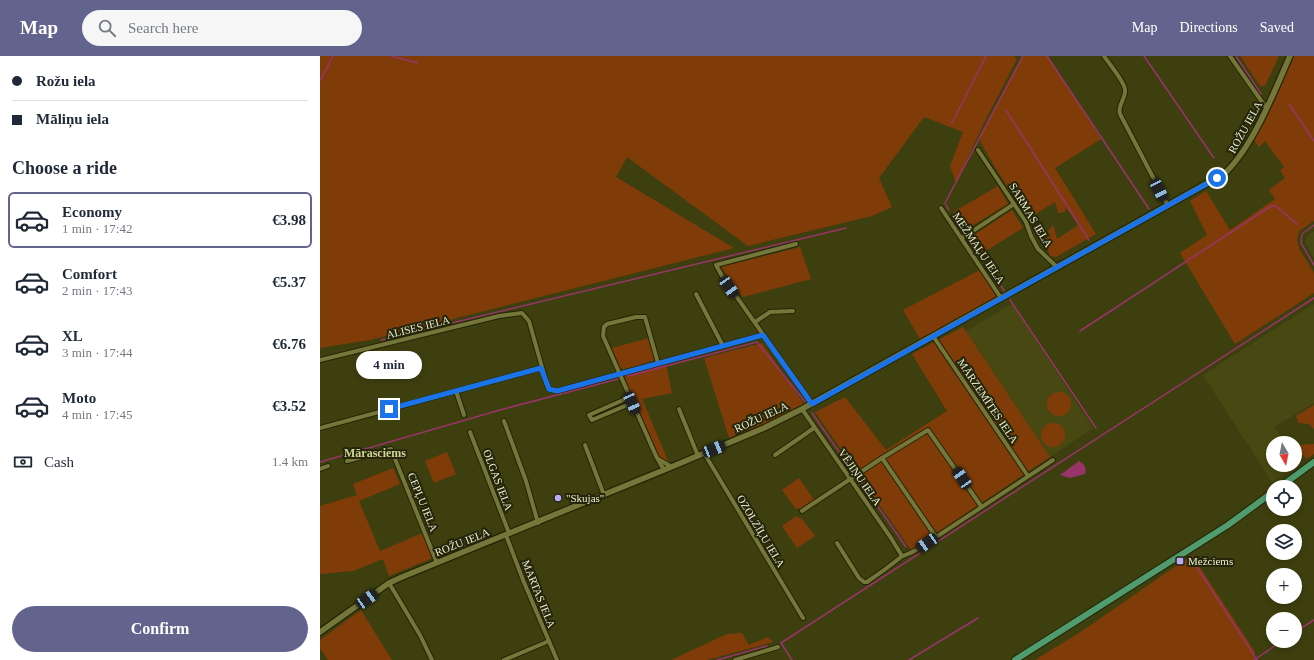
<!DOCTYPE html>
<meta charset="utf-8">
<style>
:root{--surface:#fff;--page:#f6f6f7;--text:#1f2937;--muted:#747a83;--line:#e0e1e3;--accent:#63648e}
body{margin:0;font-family:Georgia,serif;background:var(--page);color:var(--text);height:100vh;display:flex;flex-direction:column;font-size:15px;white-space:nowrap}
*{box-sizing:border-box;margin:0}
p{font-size:13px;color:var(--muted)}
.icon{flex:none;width:22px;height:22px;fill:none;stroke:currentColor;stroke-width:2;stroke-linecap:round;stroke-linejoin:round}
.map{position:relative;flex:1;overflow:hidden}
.side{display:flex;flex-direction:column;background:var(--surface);width:320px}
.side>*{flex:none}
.hud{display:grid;align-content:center;height:88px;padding:0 12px;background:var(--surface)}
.needle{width:26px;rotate:170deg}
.fabs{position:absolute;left:946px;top:380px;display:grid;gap:8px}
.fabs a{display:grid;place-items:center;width:36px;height:36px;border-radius:50%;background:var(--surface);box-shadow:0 2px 6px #0003;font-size:20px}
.end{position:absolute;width:18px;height:18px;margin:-9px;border:5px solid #1a73e8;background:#fff;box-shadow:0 0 0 2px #fff}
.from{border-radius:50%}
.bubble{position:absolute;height:28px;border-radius:14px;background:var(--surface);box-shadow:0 2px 6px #0003;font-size:13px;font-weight:800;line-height:28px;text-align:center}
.car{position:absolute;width:12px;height:24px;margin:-12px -6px;border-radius:5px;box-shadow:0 0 3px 1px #0007;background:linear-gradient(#222 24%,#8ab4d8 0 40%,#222 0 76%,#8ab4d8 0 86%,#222 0)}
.hud b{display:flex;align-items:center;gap:14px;height:38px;font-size:15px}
.hud b+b{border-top:1px solid var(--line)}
.hud i{width:10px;height:10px;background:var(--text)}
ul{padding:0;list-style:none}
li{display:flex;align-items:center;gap:12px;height:56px;margin:0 8px 6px;padding:0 4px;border:2px solid transparent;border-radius:6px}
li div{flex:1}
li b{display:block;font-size:15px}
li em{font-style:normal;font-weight:800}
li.on{border-color:var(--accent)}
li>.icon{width:36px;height:36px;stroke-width:1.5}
h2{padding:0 12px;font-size:18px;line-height:48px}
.pay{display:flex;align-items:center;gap:10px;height:44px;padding:0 12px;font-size:15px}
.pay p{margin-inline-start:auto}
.button{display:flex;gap:8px;margin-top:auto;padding:8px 12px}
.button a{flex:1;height:46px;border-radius:24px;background:var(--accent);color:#fff;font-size:16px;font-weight:800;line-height:46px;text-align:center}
header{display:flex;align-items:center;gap:24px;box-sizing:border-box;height:56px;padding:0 20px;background:var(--accent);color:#fff}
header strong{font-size:19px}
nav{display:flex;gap:22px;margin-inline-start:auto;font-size:14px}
.search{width:280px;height:36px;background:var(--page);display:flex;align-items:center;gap:10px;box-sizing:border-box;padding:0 14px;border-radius:22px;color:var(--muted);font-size:15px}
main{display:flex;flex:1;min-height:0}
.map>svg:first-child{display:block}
.built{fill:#484912}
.green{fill:#803c08}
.water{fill:#98346a}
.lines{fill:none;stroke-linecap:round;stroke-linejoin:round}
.stream{stroke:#98346a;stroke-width:1.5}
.street-casing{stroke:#242504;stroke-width:6}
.secondary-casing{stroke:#242504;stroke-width:8}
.primary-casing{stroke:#242504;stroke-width:8}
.street{stroke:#75773a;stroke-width:4}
.secondary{stroke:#75773a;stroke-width:5.5}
.primary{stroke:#509c6f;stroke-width:6}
.route{stroke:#1a73e8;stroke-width:5}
.poi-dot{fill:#b7abf8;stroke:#24250b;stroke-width:1.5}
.labels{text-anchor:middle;stroke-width:4;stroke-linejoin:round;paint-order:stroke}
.street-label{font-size:11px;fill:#ebeece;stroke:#24250b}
.poi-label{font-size:11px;fill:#ebeece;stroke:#24250b;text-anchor:start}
.neighbourhood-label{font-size:12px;font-weight:bold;fill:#d1d595;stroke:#24250b}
</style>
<header>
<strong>Map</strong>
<div class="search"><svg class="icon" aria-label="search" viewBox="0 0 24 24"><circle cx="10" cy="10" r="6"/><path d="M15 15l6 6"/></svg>Search here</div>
<nav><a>Map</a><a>Directions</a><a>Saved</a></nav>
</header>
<main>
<section class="side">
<div class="hud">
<b><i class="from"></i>Rožu iela</b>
<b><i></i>Māliņu iela</b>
</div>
<h2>Choose a ride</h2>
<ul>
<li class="on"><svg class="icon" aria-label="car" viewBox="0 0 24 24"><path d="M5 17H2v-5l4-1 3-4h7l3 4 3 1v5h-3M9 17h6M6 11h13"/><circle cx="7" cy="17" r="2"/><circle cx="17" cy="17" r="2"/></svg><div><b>Economy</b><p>1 min · 17:42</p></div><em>€3.98</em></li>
<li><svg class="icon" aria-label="car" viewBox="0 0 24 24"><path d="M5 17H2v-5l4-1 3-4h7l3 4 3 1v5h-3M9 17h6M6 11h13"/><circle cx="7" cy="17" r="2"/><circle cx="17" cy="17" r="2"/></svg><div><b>Comfort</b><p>2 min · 17:43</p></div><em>€5.37</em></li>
<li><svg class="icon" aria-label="car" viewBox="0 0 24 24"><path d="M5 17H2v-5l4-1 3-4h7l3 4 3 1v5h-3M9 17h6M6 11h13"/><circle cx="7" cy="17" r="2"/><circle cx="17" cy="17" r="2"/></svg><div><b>XL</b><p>3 min · 17:44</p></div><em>€6.76</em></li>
<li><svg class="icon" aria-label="car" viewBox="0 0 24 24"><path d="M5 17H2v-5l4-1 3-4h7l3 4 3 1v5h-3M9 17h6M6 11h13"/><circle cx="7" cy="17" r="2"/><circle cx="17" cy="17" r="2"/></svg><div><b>Moto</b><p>4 min · 17:45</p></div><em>€3.52</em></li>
</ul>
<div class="pay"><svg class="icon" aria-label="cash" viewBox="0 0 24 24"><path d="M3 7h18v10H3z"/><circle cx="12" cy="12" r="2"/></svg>Cash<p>1.4 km</p></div>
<div class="button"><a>Confirm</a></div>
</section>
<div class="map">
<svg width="994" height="604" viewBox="0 0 994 604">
<rect width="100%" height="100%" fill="#3e3f0f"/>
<g class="built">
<path d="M994,175V202L985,186L987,180Z"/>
<path d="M692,248L773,372L730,401L646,275Z"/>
<path d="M994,248V347L954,371L966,387H953V409H975V399L980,406L952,426L883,319Z"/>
</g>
<g class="green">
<path d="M0,0H694L697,3L665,65L636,127L630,110L643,76L604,61L559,122L572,151L552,160L428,190L307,101L296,121L414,192L50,284L0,292Z"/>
<path d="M702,0H728L781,83L735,112L776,178L736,201L730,200L724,183L731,180L728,175L732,170L734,171L737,183L758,169L746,151L745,156L738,157L735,146L709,162L676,113L661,87L659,81Z"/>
<path d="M920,0H959L945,30H940Z"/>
<path d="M974,0H994V165L979,175L977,185L980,194L994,217V237L915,288L860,197L887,179L870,145L886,135L910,174L955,143L949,134L965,122L960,114L964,111L945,85L939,91L934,84Z"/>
<path d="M678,130L688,148L645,174L634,158L635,155Z"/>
<path d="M692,154L703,172L661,198L651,181Z"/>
<path d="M480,191L491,223L423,241L401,211Z"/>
<path d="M660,214L676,236V241L600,283L583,254Z"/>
<path d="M643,271L730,401L591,494L495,356L525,341L566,394L627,355L592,298Z"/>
<path d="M329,282L335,301L333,305L304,313L300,312L292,292Z"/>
<path d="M442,287L484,348L446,367L409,382L384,302Z"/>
<path d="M346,308L352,337L322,343L349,407H348L338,399L305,323L306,319Z"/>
<circle cx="739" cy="348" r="12"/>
<path d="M994,349V373L989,368L979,367L976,360Z"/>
<circle cx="733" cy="379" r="12"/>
<path d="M994,388V398L987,403L975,392V389Z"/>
<path d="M127,396L136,418L114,427L105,405Z"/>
<path d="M73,412L80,428L39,445L60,495L103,477L113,502L69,520L63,503L33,515L0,518V450L37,439L33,428Z"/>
<path d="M479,422L494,444L481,453L475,452L462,434Z"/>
<path d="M476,460L483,464L495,480L477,492L462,470Z"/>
<path d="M872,499L935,596L934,604H715L759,577Z"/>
<path d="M41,554L72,604H8L0,592V584Z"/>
<path d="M422,577L429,589L448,581L453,586L387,604H351L407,578Z"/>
</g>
<path class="water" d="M759,405C764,408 767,412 765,418L750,422L740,419Z"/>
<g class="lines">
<g class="stream">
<path d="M71,0L97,7"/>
<path d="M727,0L829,153"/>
<path d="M824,0L894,102"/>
<path d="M916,0L941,38"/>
<path d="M0,25L13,0"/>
<path d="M969,48L994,85"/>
<path d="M686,54L769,184"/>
<path d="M632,67L666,0"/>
<path d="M629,154L625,147L703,0"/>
<path d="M633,160L644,174"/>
<path d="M994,169L982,178L981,187L994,209"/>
<path d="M648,180L685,236"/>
<path d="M690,244L776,372"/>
<path d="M760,275L951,150H956L977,168"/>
<path d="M61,284L526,172"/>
<path d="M308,320L437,286L486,347"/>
<path d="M492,357L531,413"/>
<path d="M0,406L180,354L298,323"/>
<path d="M538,422L586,491"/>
<path d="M873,505L937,604"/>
<path d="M975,576L994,564"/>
<path d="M397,604L447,590"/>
<path d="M472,604L461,587L994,242"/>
<path d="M589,604L658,562"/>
<path d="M934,604L962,585"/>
</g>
<defs>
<g id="street">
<path d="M784,0C789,8 805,26 805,34C806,43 797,49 800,58L848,150"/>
<path d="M910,0L947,53"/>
<path d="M658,94L706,166L711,180L718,193L737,211"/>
<path d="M621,152L681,242"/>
<path d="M642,182L694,148"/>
<path d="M476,188L396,209L402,220L492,348"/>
<path d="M376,238L403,290"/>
<path d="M435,266L450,256L473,255"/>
<path d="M613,280L708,420"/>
<path d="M0,304L179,260L202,257L209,265L227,329L229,333L237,335L443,279"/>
<path d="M338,307L325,261H316L287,268L284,271L283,280L336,400L344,414"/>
<path d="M136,335L144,359"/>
<path d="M310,341L269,359L272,364L312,347"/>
<path d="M359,353L378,400"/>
<path d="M482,353L571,482L582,500"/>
<path d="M184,365L206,425L218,467"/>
<path d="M0,372L221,312"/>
<path d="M150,376L189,477"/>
<path d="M265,389L284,439"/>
<path d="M384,397L483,562"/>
<path d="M455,399L494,372"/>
<path d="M562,402L608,374L661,450"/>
<path d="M338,403L352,411"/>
<path d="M27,405L71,393L117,507"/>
<path d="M0,413L8,410"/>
<path d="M482,455L562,402L616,481"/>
<path d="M186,479L203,524L237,604"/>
<path d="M517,487L539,522L544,526H547C559,518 570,510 581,501C585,499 593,496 598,493L733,404"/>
<path d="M69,527L100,579L112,604"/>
<path d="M184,604L229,585"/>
<path d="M415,604L458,591"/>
</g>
<path id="secondary" d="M0,576L69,527L82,521L344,414L444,372L482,353L904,118C933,91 954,36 970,0"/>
<g id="primary">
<path d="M960,431L994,406"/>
<path d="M695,604L908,469L953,436"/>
</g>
</defs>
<use href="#street" class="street-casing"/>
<use href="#secondary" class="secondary-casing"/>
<use href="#primary" class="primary-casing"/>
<use href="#street" class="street"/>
<use href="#secondary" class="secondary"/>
<use href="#primary" class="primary"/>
</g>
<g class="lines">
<path class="route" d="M69,353L221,312L229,333L237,335L443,279L492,348L897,122"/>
</g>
<g class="poi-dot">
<circle cx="238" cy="442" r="4"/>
<rect x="856" y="501" width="8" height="8" rx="2"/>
</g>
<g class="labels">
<g class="street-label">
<text transform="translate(925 71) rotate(-61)" y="4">ROŽU IELA</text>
<text transform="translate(711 159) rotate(59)" y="4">SARMAS IELA</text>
<text transform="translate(659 192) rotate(56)" y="4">MEŽMAĻU IELA</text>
<text transform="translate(98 271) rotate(-14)" y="4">ALISES IELA</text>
<text transform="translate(668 345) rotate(56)" y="4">MĀRZEMĪTES IELA</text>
<text transform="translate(441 361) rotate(-25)" y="4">ROŽU IELA</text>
<text transform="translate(540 421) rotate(55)" y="4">VĒJIŅU IELA</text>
<text transform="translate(178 424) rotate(69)" y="4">OLGAS IELA</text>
<text transform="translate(103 446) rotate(68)" y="4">CEPĻU IELA</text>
<text transform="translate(441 475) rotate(59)" y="4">OZOLZĪĻU IELA</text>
<text transform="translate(142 486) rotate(-22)" y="4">ROŽU IELA</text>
<text transform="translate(219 538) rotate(68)" y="4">MARTAS IELA</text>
</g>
<g class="poi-label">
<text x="246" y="446">"Skujas"</text>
<text x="868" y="509">Mežciems</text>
</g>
<g class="neighbourhood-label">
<text x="55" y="401">Mārasciems</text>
</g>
</g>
</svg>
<div class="fabs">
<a><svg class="needle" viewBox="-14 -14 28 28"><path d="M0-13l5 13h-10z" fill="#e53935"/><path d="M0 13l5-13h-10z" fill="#747a83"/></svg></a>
<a><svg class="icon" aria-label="locate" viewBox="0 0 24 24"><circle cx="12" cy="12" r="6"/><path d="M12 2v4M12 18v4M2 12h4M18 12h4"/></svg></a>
<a><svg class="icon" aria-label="layers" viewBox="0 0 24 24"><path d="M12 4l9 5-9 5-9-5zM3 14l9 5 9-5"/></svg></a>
<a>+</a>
<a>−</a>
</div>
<i class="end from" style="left:897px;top:122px"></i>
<i class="end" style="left:69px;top:353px"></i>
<div class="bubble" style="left:36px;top:295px;width:66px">4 min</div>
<i class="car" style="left:839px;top:134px;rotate:153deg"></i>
<i class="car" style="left:409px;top:231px;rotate:145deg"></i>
<i class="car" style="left:312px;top:347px;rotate:156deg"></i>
<i class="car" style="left:394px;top:393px;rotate:68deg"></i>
<i class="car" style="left:642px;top:422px;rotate:326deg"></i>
<i class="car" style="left:607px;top:487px;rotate:236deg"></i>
<i class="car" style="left:47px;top:543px;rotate:55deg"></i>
</div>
</main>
